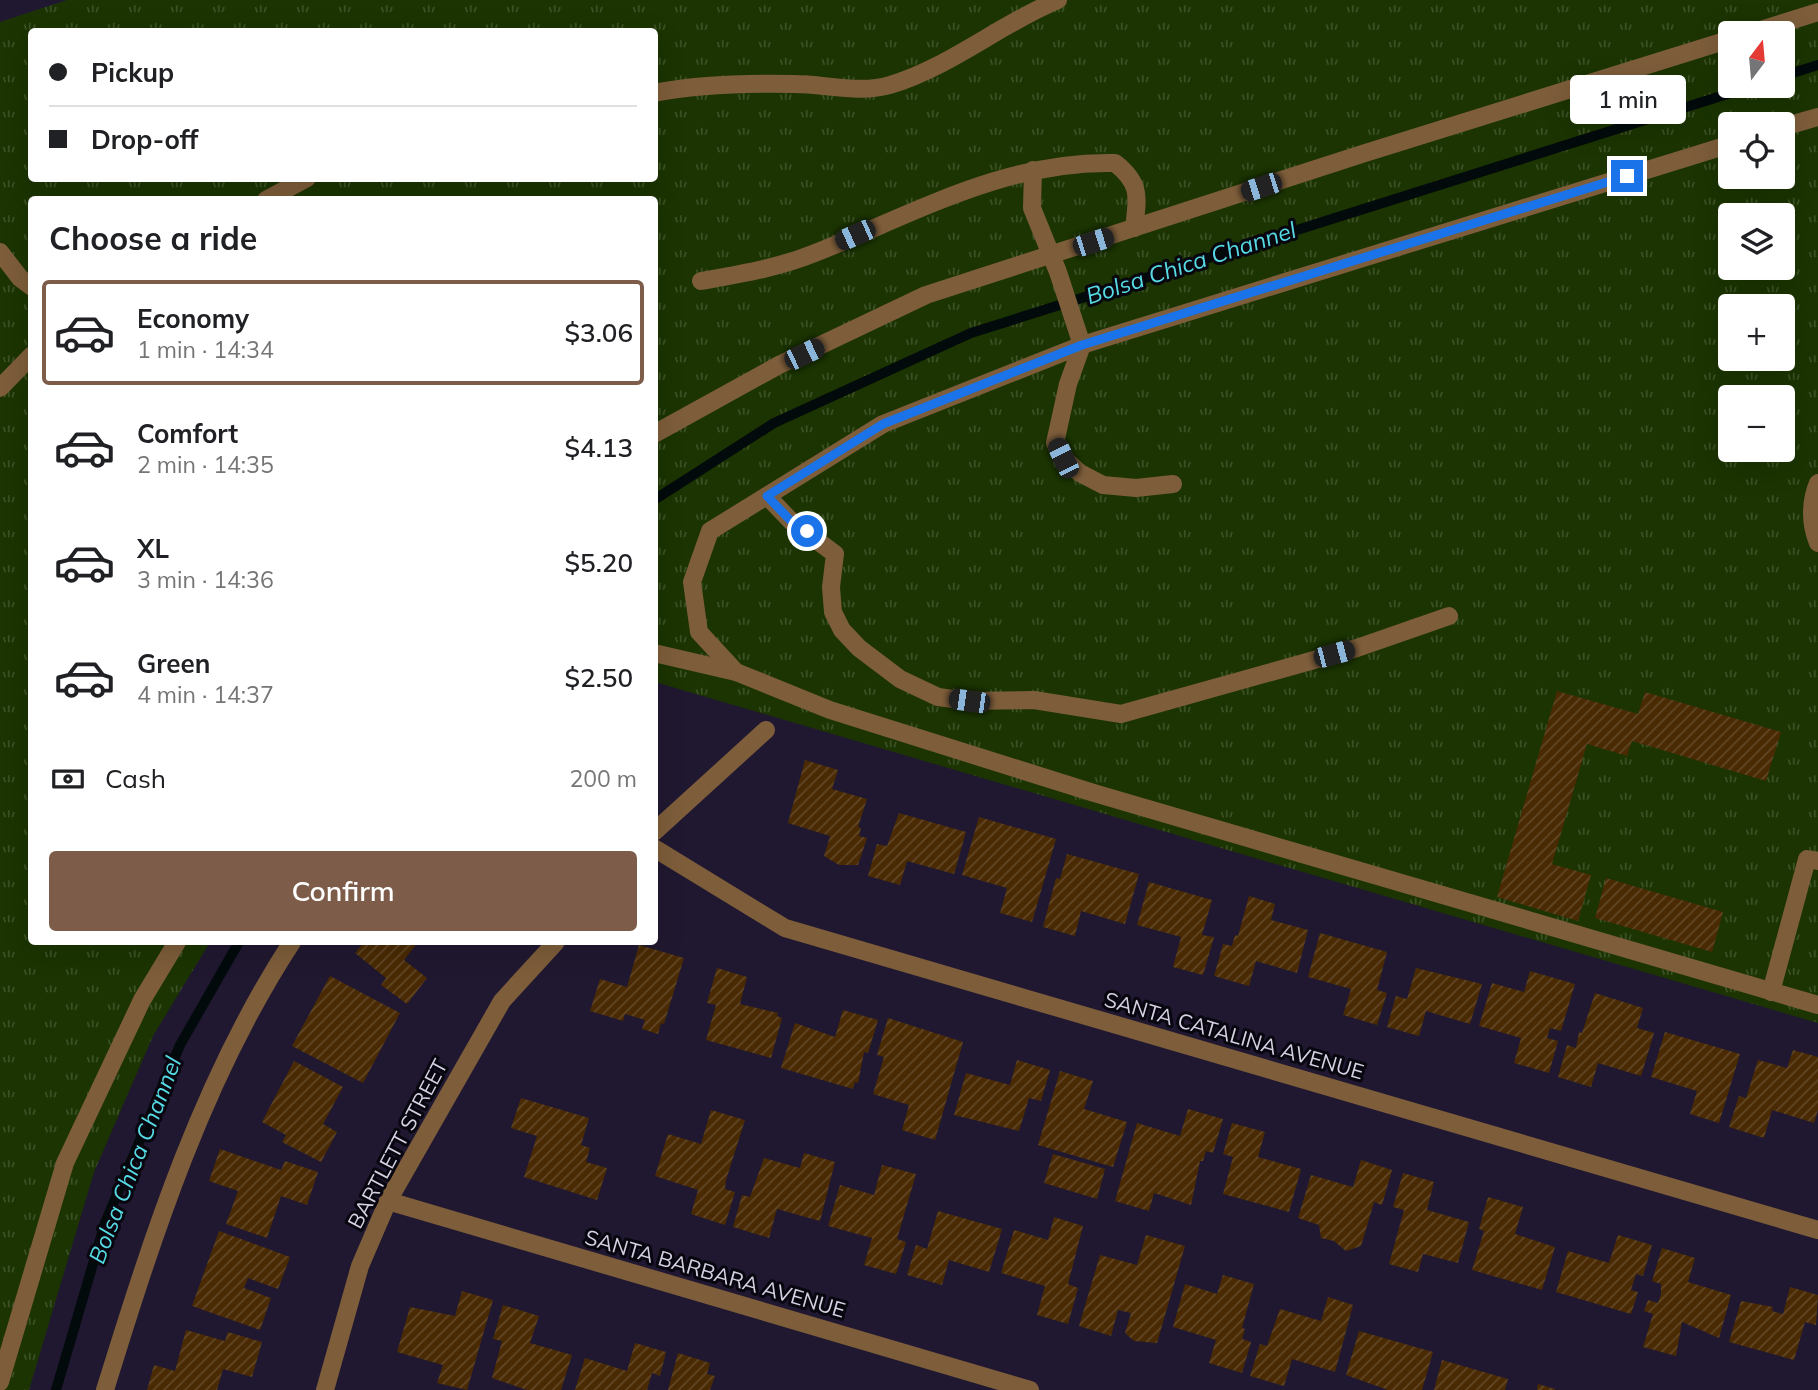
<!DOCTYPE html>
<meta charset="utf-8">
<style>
:root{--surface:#fff;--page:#f2f2f2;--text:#202124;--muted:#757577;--line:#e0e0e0;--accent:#7d5c49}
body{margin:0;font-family:Mulish,sans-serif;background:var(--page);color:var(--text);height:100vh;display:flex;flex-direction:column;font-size:26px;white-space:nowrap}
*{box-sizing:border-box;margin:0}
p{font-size:23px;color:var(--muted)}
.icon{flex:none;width:38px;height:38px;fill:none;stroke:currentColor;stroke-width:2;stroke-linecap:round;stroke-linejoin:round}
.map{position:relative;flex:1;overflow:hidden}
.panel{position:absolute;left:28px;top:196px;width:630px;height:749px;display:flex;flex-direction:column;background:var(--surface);border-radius:7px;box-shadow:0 7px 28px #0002}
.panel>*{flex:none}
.guide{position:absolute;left:28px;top:28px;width:630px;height:154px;border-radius:7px;box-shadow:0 7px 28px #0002;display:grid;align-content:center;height:154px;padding:0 21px;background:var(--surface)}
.needle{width:46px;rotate:16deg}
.tools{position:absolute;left:1718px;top:21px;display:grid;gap:14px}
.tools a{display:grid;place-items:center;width:77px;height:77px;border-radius:7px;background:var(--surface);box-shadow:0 7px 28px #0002;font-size:35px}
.end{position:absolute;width:32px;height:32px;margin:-16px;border:9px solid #1a73e8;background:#fff;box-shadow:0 0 0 4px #fff}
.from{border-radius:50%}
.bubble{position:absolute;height:49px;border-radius:7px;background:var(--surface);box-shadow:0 7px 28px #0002;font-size:23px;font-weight:600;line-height:49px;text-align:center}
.car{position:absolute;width:21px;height:42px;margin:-21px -10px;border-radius:9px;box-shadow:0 0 5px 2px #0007;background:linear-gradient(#222 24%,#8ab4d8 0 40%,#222 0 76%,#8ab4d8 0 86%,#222 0)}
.guide b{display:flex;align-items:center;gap:24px;height:66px;font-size:26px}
.guide b+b{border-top:2px solid var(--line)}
.guide i{width:18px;height:18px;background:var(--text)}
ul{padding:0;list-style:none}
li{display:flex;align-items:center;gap:21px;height:105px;margin:0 14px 10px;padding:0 7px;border:4px solid transparent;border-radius:7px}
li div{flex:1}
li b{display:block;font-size:26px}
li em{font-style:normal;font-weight:600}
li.selected{border-color:var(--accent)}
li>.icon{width:63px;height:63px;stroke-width:1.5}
h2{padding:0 21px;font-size:32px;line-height:84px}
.pay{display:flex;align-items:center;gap:18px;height:77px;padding:0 21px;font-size:26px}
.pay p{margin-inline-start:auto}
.action{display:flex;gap:14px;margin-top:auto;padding:14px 21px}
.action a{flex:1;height:80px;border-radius:7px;background:var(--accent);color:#fff;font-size:28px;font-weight:600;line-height:80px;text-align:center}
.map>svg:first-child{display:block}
.grass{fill:url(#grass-tufts);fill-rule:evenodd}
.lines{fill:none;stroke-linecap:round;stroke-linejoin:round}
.stream{stroke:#020a0b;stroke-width:10}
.building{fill:url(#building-hatch)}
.minor{stroke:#7d5d3a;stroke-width:18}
.route{stroke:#1a73e8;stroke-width:9}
.labels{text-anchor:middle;stroke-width:6;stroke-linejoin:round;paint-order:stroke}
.street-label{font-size:21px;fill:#d5d1e2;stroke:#08060f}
.water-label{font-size:23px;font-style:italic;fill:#56dbe4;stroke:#08060f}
</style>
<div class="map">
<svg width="1818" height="1390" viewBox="0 0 1818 1390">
<defs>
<pattern id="grass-tufts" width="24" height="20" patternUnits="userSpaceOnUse" patternTransform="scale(1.75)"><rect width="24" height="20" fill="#1b3401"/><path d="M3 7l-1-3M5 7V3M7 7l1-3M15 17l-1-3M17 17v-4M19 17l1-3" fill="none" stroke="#3b5026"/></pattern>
<pattern id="building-hatch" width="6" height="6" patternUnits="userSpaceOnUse" patternTransform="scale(1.75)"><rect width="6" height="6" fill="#492a03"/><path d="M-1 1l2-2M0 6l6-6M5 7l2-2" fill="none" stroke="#624827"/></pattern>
</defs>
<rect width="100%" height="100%" fill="#201830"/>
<path class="grass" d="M67,0H1818V1023L655,682L654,200H32V942H210L153,1036L94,1172L29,1390H0V22ZM32,32H654V178H32ZM1731,33H1783V86H1731ZM1731,124H1783V177H1731ZM1731,215H1783V268H1731ZM1731,306H1783V359H1731ZM1731,397H1783V450H1731Z"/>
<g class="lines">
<g class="stream">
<path d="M1783,76L1818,65"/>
<path d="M654,500L774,423L971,333L1753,86"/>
<path d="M56,1390L105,1223L180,1045L239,942"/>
</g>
</g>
<g class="building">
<path d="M1557,691L1638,714L1645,692L1781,732L1766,781L1632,741L1627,756L1587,744L1552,864L1591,875L1578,921L1497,897Z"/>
<path d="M805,760L838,770L832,789L867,799L858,827L861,828L859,836L867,838L858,865H839L824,856L830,836L788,823Z"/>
<path d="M899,813L966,832L954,874L907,861L900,885L868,876L877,844L887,846Z"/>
<path d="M979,817L1056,839L1032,922L1000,913L1007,888L962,875Z"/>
<path d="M1067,854L1139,874L1125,924L1081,911L1075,936L1043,927L1056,878L1060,879Z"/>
<path d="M1606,878L1723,912L1712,952L1595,918Z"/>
<path d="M1149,882L1212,900L1202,935L1214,937L1203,975L1173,967L1181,937L1137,925Z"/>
<path d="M1249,896L1275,904L1271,920L1308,930L1297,973L1256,961L1249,986L1214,976L1223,944L1232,946L1235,935L1238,936Z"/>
<path d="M1320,933L1387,952L1377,990L1387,993L1377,1025L1343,1015L1351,989L1308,977Z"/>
<path d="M364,942H418L404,960L427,978L407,1004L381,985L386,978L355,953Z"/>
<path d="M639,945L684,958L664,1024L661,1023L658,1034L642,1029L645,1020L625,1014L623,1021L590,1011L600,979L627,987Z"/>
<path d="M717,968L747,977L740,1004L778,1013L777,1016L782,1018L771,1058L706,1040L716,1005L707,1003Z"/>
<path d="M1416,968L1482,984L1470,1024L1426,1011L1419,1036L1387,1027L1396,996L1407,999Z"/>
<path d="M1530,971L1575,984L1561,1031L1550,1028L1547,1038L1558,1041L1549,1073L1514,1063L1521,1038L1479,1026L1492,983L1524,992Z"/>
<path d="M330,976L400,1013L363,1083L292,1046Z"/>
<path d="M1595,993L1643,1008L1637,1028L1654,1033L1641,1076L1598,1063L1591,1087L1558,1077L1567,1045L1576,1048L1579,1032L1582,1033Z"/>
<path d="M843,1010L878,1020L868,1053L864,1052L858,1083L855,1082L853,1089L781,1068L795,1023L835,1037Z"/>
<path d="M888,1018L963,1042L935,1140L902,1130L909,1105L873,1094L884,1057L877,1055Z"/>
<path d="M1665,1032L1740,1054L1719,1123L1690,1114L1697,1091L1651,1077Z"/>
<path d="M1793,1050L1818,1057V1110L1814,1123L1772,1110L1764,1138L1729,1127L1739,1096L1746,1098L1758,1060L1787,1068Z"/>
<path d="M1017,1060L1050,1070L1041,1101L1029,1098L1019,1131L954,1115L966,1073L1010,1085Z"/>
<path d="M294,1061L343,1087L323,1124L337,1132L321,1162L282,1142L286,1135L262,1122Z"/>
<path d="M1060,1071L1093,1081L1084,1109L1127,1122L1113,1167L1038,1145Z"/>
<path d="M521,1098L589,1118L581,1145L590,1148L586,1162L607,1168L597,1200L524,1177L537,1136L511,1128Z"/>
<path d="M1188,1109L1223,1119L1213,1153L1206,1151L1203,1161H1200L1191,1205L1154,1193L1149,1211L1115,1201L1137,1123L1180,1136Z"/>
<path d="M711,1110L745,1120L726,1180L725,1189L735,1192L725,1225L691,1214L698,1190L655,1176L668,1134L701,1144Z"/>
<path d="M1232,1123L1265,1132L1258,1157L1301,1169L1289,1212L1223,1194L1233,1157L1223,1154Z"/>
<path d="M220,1149L281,1170L285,1161L318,1172L307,1205L281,1196L267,1238L226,1224L238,1191L209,1181Z"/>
<path d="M804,1153L835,1162L820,1221L777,1209L769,1238L733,1227L742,1195L750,1197L764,1158L800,1168Z"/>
<path d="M1053,1154L1105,1169L1097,1199L1044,1183Z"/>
<path d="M1361,1160L1392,1170L1382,1205L1374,1202L1361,1246L1346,1251L1334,1241L1321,1238L1319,1225L1298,1218L1311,1175L1353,1187Z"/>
<path d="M882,1165L916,1174L897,1239L906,1242L896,1274L864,1265L872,1238L828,1226L840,1185L874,1195Z"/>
<path d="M1403,1173L1434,1182L1427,1210L1469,1222L1458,1263L1423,1254L1418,1272L1389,1264L1404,1210L1393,1207Z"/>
<path d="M1488,1197L1523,1207L1515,1234L1555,1247L1542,1290L1472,1270L1484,1231L1479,1229Z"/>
<path d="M938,1211L1002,1229L989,1272L949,1260L942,1285L907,1275L916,1245L927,1249Z"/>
<path d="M1054,1217L1083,1226L1068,1284L1078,1288L1068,1324L1037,1315L1045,1286L1001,1273L1014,1230L1048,1240Z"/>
<path d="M219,1231L290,1257L278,1289L248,1278L244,1288L271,1298L260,1330L192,1306Z"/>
<path d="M1146,1235L1185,1246L1157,1343L1134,1341L1125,1333L1131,1313L1118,1310L1111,1336L1079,1326L1100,1255L1137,1265Z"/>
<path d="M1618,1235L1652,1245L1643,1276L1636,1274L1631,1290L1638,1292L1631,1314L1556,1292L1568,1251L1609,1263Z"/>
<path d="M1662,1248L1695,1258L1688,1282L1731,1295L1719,1338L1682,1322L1676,1356L1643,1347L1653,1314L1644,1311L1648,1300L1658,1303L1661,1294V1284L1652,1281Z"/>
<path d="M1223,1275L1254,1284L1242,1328L1245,1329L1242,1339L1251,1342L1242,1373L1209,1363L1216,1340L1173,1327L1185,1284L1217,1294Z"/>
<path d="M1790,1287L1818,1295L1816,1325L1805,1322L1794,1360L1729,1342L1741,1301L1773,1307L1772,1311L1783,1314Z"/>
<path d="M462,1291L493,1300L467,1390L437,1383L443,1365L397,1352L410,1307L455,1316Z"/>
<path d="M1328,1297L1353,1305L1335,1372L1292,1359L1284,1386L1250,1376L1260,1344L1267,1346L1280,1309L1321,1321Z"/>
<path d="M503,1305L539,1316L530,1343L572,1355L561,1390H527L492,1378L502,1341L493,1339Z"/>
<path d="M186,1330L225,1341L228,1332L262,1342L252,1377L223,1369L217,1390H147L154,1365L175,1371Z"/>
<path d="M1359,1331L1433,1352L1422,1390H1388L1346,1375Z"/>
<path d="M635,1343L666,1352L660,1376L652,1373L647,1390H575L585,1358L627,1371Z"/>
<path d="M678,1353L710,1363L707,1374L715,1376L710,1390H668Z"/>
<path d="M1442,1360L1508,1379L1505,1390H1434Z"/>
<path d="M1538,1384L1555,1389V1390H1537Z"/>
</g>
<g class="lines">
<g class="minor">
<path d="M1751,33L1818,12"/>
<path d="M654,93C699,84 748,83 794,84C825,84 860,94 890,85C950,67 1000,24 1058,0"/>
<path d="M1783,127L1818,117"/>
<path d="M1731,144L1082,345L883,424L710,531L692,582L699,632L736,672L830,710L1094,793L1818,1005"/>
<path d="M1033,170L1032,208L1058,272L1082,345L1068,384L1055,443L1063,458L1080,473L1103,485L1136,488L1173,484"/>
<path d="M266,200L307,178"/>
<path d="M0,252L20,278L32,287"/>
<path d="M701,281C740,274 778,268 815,253C913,214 1007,160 1115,163C1141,183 1138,197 1134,228"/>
<path d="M0,388L32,355"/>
<path d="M654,434L779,365L926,295L1362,154L1731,39"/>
<path d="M1818,483C1810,502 1810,524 1818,543"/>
<path d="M767,496L791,521L835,554L831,587L833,612L842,630L859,648L900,679L938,697L969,701L1034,700L1121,714L1357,648L1449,616"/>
<path d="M654,653L736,672"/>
<path d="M654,832L766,730"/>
<path d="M654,848L785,928L1818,1230"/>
<path d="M1771,992L1807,859L1818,861"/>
<path d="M388,1201L1030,1390"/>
<path d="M0,1382L65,1163L142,1000L177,942"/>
<path d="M105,1390C153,1235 203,1078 292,942"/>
<path d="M325,1390L360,1266L388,1201L502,1001L556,942"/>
</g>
</g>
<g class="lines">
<path class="route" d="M807,531L791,521L767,496L883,424L1082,345L1627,176"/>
</g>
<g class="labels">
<g class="street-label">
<text transform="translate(1234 1036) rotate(16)" y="7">SANTA CATALINA AVENUE</text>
<text transform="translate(398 1144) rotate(-62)" y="7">BARTLETT STREET</text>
<text transform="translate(715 1274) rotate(16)" y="7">SANTA BARBARA AVENUE</text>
</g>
<g class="water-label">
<text transform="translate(1191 263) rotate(-18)" y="8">Bolsa Chica Channel</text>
<text transform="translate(135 1160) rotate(-69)" y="8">Bolsa Chica Channel</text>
</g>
</g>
</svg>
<div class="tools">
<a><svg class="needle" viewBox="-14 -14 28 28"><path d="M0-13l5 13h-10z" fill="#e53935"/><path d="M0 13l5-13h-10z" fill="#757577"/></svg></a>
<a><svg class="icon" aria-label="locate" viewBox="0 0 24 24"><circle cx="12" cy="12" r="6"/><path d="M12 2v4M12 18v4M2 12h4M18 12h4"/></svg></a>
<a><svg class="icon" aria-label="layers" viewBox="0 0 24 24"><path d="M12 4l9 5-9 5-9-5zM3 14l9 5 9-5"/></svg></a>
<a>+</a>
<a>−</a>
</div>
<i class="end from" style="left:807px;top:531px"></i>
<i class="end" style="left:1627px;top:176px"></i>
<div class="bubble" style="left:1570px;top:75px;width:116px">1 min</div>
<i class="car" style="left:1261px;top:187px;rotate:252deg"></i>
<i class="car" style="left:855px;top:235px;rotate:246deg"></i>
<i class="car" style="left:1093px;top:242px;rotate:72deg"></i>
<i class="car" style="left:804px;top:354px;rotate:64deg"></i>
<i class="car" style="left:1063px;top:458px;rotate:334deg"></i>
<i class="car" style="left:1334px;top:654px;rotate:75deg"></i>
<i class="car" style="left:969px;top:701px;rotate:278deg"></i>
<div class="guide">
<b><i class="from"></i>Pickup</b>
<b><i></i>Drop-off</b>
</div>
<section class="panel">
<h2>Choose a ride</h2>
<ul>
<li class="selected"><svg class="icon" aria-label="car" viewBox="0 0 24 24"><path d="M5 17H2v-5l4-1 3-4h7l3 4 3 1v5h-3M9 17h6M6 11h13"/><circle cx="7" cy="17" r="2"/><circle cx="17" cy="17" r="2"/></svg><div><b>Economy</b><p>1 min · 14:34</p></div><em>$3.06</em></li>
<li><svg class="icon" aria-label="car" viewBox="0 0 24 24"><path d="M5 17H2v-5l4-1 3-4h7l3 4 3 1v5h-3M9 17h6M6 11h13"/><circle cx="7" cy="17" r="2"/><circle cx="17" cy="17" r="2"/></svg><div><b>Comfort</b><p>2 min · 14:35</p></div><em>$4.13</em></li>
<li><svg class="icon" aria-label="car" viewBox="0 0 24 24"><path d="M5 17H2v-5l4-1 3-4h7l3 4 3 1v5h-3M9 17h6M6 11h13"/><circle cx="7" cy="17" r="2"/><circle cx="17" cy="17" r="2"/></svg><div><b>XL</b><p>3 min · 14:36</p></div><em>$5.20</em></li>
<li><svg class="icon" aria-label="car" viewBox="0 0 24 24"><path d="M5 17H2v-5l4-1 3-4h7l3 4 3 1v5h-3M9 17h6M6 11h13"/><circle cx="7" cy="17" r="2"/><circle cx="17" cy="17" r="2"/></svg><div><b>Green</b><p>4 min · 14:37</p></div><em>$2.50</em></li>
</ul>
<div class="pay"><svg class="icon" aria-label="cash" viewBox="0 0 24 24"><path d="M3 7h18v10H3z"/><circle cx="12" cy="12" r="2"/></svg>Cash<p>200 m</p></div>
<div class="action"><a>Confirm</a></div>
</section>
</div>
